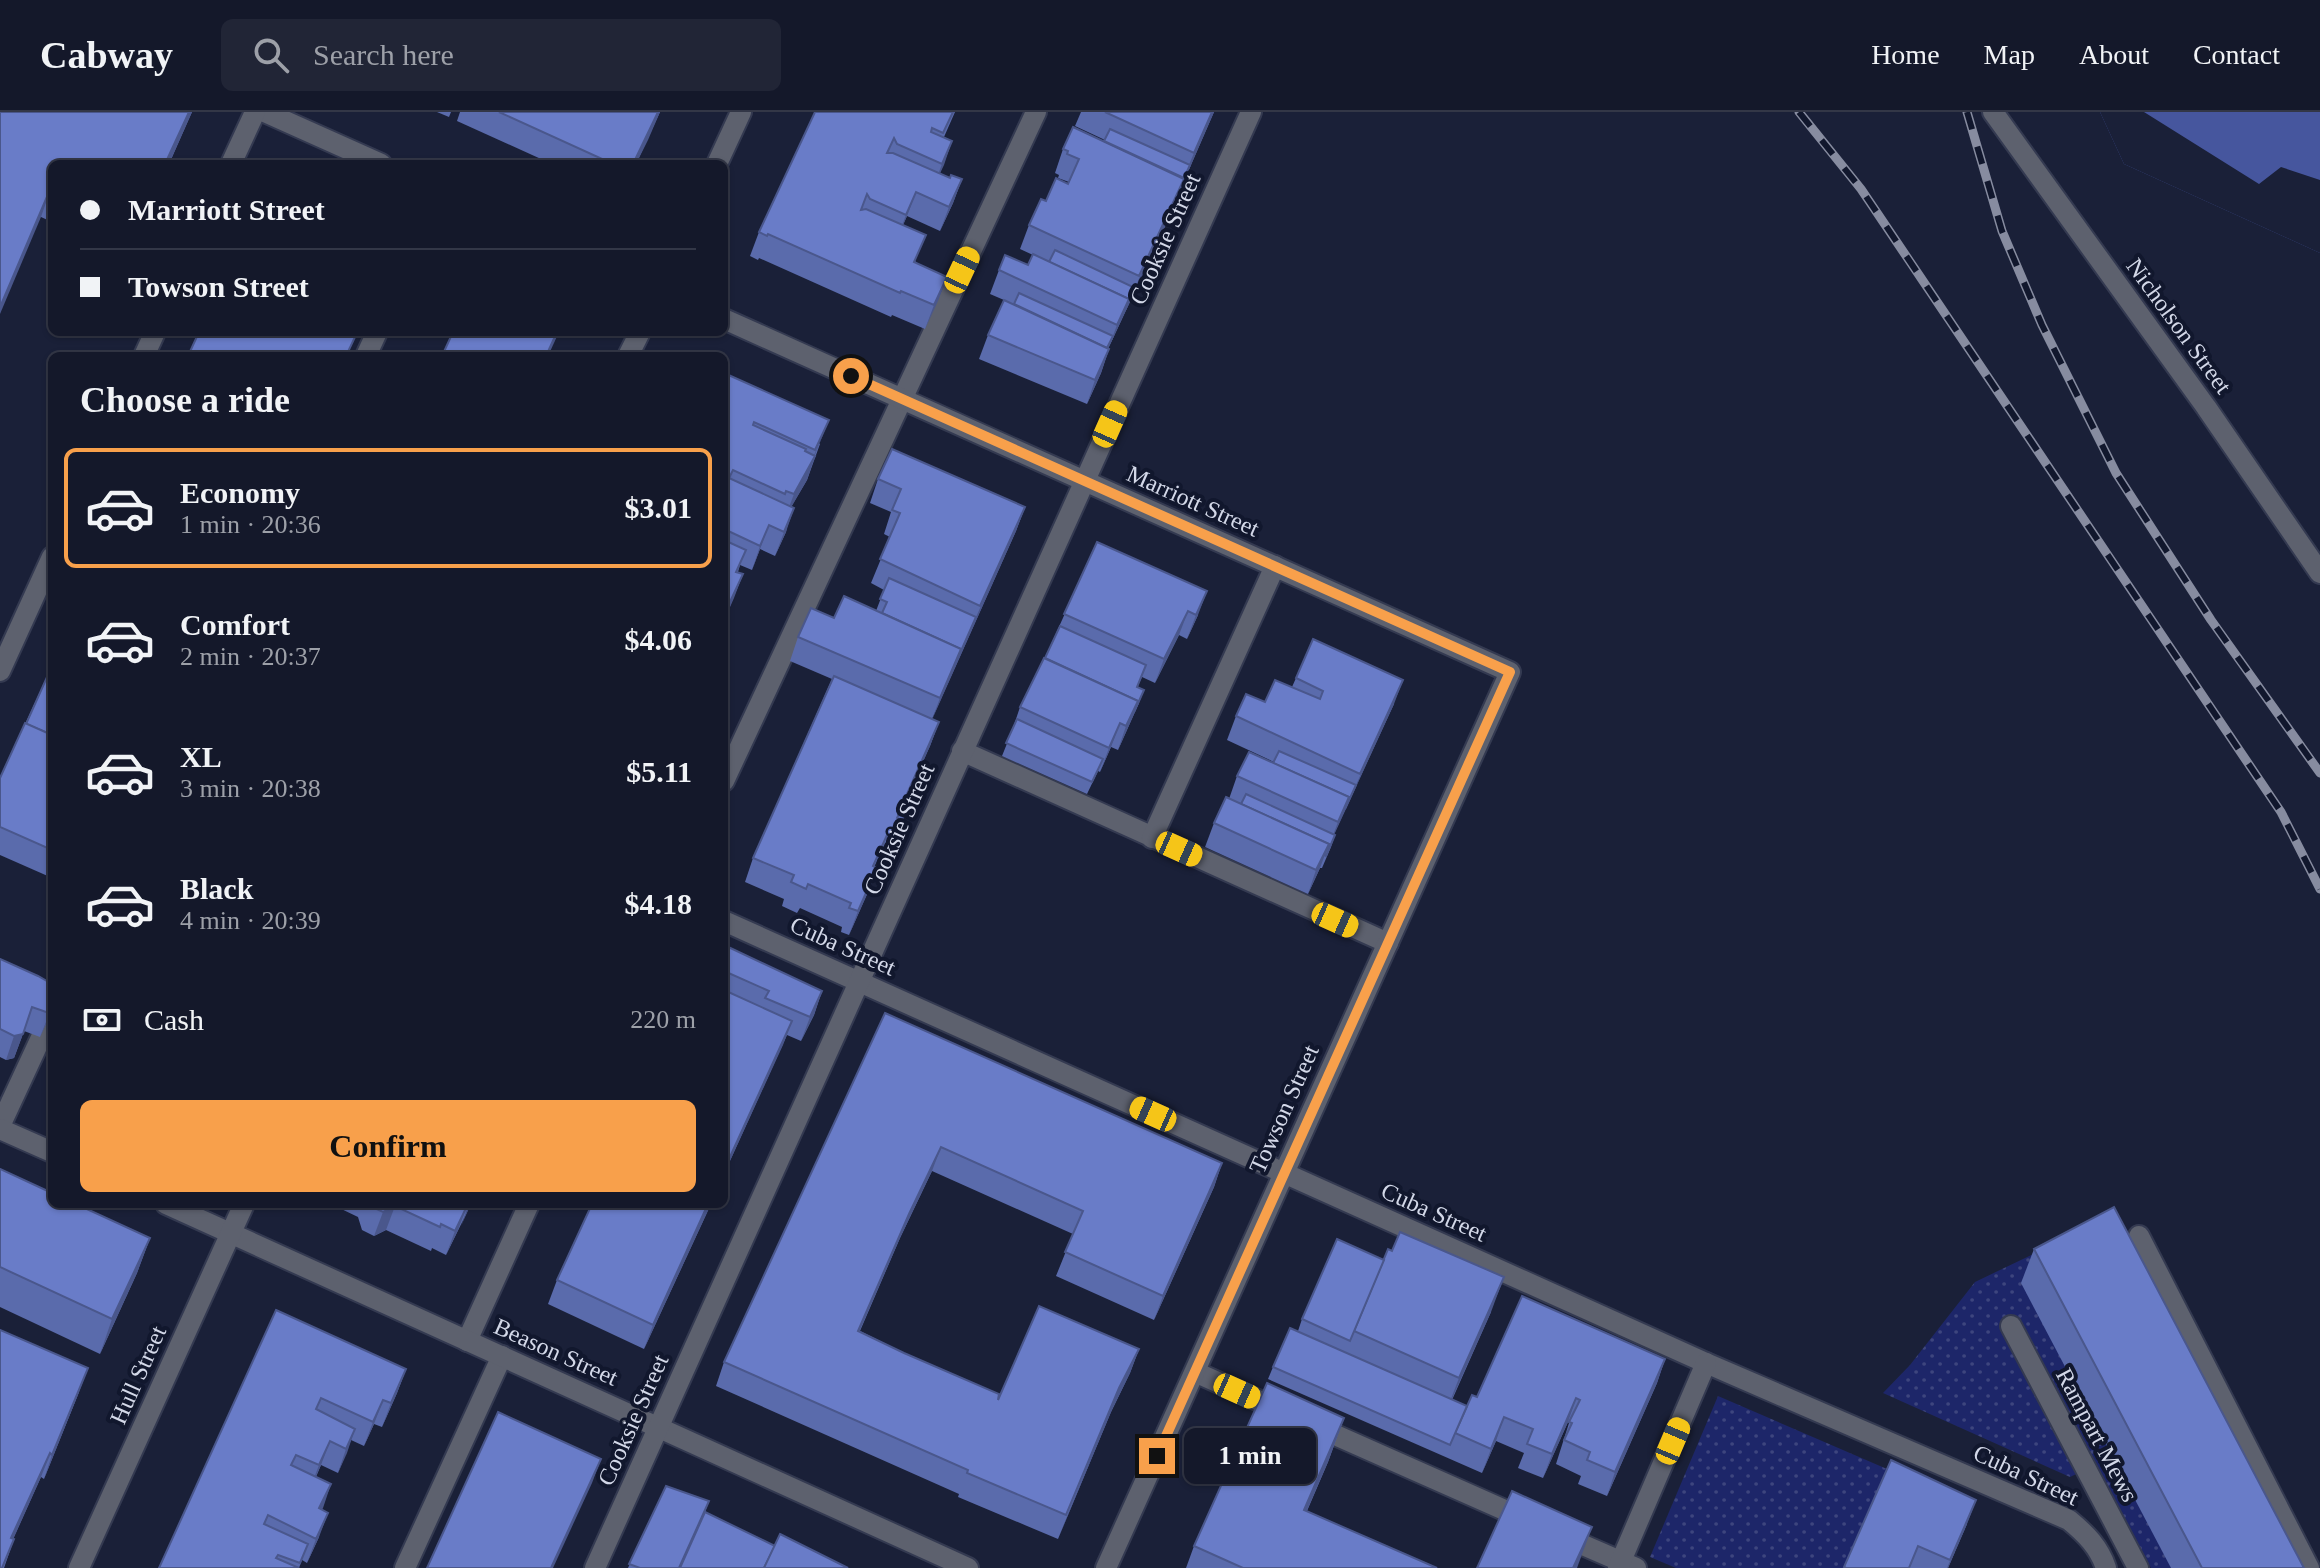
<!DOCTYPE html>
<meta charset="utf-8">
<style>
:root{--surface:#14182a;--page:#212536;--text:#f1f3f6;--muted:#9da0a8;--line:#333747;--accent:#f8a04b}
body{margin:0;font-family:"Times New Roman",serif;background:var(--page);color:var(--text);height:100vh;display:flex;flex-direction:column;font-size:30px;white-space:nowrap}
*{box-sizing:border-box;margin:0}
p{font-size:26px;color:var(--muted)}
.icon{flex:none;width:44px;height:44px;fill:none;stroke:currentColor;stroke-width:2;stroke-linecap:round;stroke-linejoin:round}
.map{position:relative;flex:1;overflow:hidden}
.panel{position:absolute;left:48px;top:240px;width:680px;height:856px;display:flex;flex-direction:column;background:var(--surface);border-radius:12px;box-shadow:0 2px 6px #0004,0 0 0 2px var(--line)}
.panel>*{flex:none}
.banner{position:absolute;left:48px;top:48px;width:680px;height:176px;border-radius:12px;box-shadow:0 2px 6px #0004,0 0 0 2px var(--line);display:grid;align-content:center;height:176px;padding:0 32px;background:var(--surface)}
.end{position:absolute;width:36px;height:36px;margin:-18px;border:10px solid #f8a04b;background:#111;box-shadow:0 0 0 4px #111}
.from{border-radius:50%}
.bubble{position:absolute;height:56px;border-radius:12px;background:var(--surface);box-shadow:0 2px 6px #0004,0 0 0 2px var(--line);font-size:26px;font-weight:700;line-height:56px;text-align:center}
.car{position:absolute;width:24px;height:48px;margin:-24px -12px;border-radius:10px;box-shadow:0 0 6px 2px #0007;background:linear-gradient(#f5c518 24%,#345 0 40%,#f5c518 0 76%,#345 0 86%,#f5c518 0)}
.banner b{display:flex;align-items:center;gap:28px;height:76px;font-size:30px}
.banner b+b{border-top:2px solid var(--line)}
.banner i{width:20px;height:20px;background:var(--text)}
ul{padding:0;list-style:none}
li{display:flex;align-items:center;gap:24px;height:120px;margin:0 16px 12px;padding:0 16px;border:4px solid transparent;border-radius:12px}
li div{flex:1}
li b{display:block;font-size:30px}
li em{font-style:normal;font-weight:700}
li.selected{border-color:var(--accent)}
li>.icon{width:72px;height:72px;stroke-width:1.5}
h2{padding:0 32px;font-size:36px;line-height:96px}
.pay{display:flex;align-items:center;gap:20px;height:88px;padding:0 32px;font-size:30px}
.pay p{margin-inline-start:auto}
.cta{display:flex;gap:16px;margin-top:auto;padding:16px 32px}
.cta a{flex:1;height:92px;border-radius:12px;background:var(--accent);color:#111;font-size:32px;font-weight:700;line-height:92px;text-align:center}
header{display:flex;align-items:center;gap:48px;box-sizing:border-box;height:112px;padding:0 40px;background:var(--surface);border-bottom:2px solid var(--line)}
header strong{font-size:38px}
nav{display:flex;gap:44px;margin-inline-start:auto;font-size:28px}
.search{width:560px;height:72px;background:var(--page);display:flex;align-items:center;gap:20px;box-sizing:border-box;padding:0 28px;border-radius:12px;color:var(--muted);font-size:30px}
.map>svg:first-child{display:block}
.grass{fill:url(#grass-dots)}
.water{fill:#46569e}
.pier{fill:#1a2038}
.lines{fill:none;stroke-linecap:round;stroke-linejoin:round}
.lane-casing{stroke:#343a51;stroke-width:24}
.street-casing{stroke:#343a51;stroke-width:24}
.lane{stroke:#5d616e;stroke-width:20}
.street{stroke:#5d616e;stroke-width:20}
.rail-casing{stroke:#878ca0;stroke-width:9}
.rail{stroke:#11172d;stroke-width:6;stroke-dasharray:18;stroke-linecap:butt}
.wall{fill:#5a6bac}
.shaded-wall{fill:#4a578c}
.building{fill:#697cc8;stroke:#4a578c;stroke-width:2}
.route{stroke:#f8a04b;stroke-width:10}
.labels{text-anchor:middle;stroke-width:8;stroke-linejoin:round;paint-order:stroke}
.street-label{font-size:24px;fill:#d3d8e8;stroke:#11172d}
</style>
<header>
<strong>Cabway</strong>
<div class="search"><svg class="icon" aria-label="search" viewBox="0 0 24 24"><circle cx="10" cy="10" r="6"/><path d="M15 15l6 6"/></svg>Search here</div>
<nav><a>Home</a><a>Map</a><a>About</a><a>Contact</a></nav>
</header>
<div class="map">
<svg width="2320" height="1456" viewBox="0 0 2320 1456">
<defs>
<pattern id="grass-dots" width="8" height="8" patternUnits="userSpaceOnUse" patternTransform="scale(2)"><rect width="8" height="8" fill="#1d2669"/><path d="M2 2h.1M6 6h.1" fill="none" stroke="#3d457e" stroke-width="1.8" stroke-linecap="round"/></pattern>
</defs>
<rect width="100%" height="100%" fill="#1a2038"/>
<g class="grass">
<path d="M2106,1107L2289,1456H2151L2095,1353L2070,1365L1883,1281L1910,1253L1975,1170Z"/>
<path d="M1718,1284L1887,1357L1883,1372L1845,1456H1676L1650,1445Z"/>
</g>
<path class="water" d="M2100,0H2320V141L2124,52Z"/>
<path class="pier" d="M2100,0H2144L2259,72L2281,55L2320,68V141L2124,52Z"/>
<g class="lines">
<defs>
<g id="lane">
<path d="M1993,0L2206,295L2320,461"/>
<path d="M366,244L377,220"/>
<path d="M962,639L1388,831"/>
<path d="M724,669L1036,0"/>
<path d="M1152,726L1275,454"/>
<path d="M0,1014L52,902"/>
<path d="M2139,1124L2309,1456"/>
<path d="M467,1229L529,1092"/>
<path d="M1195,1260L1282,1299"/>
<path d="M1315,1314L1527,1408"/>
<path d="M1560,1423L1636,1456"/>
<path d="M405,1456L502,1244"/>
</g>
<g id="street">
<path d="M265,0L381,52"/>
<path d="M231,52L255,0"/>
<path d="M717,52L741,0"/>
<path d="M724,207L1510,560L1106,1456"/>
<path d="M144,244L155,220"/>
<path d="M628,244L640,220"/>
<path d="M0,559L52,445"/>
<path d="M724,809L1706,1251L2069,1408C2086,1422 2099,1435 2106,1456"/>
<path d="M0,1017L52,1040"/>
<path d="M166,1092L968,1456"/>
<path d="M2011,1214L2138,1456"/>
<path d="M79,1456L244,1092"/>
<path d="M595,1456L1251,0"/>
<path d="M1618,1456L1706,1251"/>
</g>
</defs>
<use href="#lane" class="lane-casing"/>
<use href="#street" class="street-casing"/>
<use href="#lane" class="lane"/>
<use href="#street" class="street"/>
<defs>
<g id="rail">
<path d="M1799,0L1861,77L2281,700L2320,777"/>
<path d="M1967,0L2002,119L2042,213L2116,361L2211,508L2320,661"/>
</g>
</defs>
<use href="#rail" class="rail-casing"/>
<use href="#rail" class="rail"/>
</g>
<g class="wall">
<path d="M0,0H192L169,52H52V110L41,105Z"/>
<path d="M437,0H451L449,5Z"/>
<path d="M460,0H660L636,52H552L457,9Z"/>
<path d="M815,0H955L944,25L952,29L940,61L950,66L962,67L953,91L940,119L907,104L903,113L916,151L947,165L925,217L892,203L891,205L759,146L758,148L750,144L759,120Z"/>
<path d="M1081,0H1214L1184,69L1176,91L1108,237H1109L1101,261L1087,292L979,247L988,223L1004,188L990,182L999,158L1028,153L1033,143L1020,137L1029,113L1046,89L1069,70L1058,66L1059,63L1055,61L1063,37L1105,28L1075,14Z"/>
<path d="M724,261L820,332L807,368L791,395L786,420L775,444L760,437L752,458L740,453L738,460L743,462L724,509Z"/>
<path d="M878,367L1025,395L1016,419L932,607L939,610L930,634L908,683L912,684L903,708L896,726L894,725L884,749L878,747L874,755L868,780L849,823L841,820L842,815L800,796L797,801L782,794L784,787L745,770L753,746L832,567L790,549L798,525L834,506L876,499L884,478L871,471L890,425L884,422L891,400L870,391Z"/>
<path d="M1097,430L1198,503L1187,527L1179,523L1155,571L1142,565L1137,576L1139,591L1118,638L1111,635L1100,660L1098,659L1087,682L1002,644L1012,619L1020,595L1045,546Z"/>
<path d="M52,554V763L50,765L0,743V666Z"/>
<path d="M1296,566L1394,592L1334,722L1335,723L1331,735L1322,756H1320L1308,782L1205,735L1214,711L1229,687L1237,664L1274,650L1227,628L1236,604L1265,590L1292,575Z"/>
<path d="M724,833L822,879L814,903L801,929L787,923L724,1062Z"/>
<path d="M0,847L52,899L40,925L24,919L14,946L6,948L0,945Z"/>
<path d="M885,901L1222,1051L1214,1075L1154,1208L1056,1164L1073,1122L932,1059L900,1126L860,1219L998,1288L1139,1237L1130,1261L1111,1300L1058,1427L958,1385L959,1382L716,1274L724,1250Z"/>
<path d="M52,946V966L46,963Z"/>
<path d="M0,1057L150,1126L137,1161L100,1242L0,1195Z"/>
<path d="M323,1092H471L446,1143L432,1136L431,1139L386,1118L374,1124L362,1118L358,1105L333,1093L331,1097L323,1093Z"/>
<path d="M592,1092H711L644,1237L548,1192L557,1168Z"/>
<path d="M2034,1137L2304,1456H2171L2021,1171Z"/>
<path d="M276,1198L406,1257L397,1281L382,1315L374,1312L364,1334L351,1328L338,1361L321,1353L316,1365L322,1398L319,1425L307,1451L302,1448L299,1456H159Z"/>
<path d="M1491,1200L1452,1288L1467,1294L1477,1285L1665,1247L1657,1271L1607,1384L1578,1372L1581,1364L1556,1352L1569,1311L1568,1310L1543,1366L1518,1356L1524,1341L1496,1329L1482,1361L1268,1267L1273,1255L1298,1219L1302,1207Z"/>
<path d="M0,1218L79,1280L44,1367L41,1365L13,1427H14L4,1456H0Z"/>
<path d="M1344,1306L1328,1350L1307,1399L1437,1456H1186L1194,1434Z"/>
<path d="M1891,1348L1967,1412L1948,1456H1844Z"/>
<path d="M666,1374L709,1389L705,1400L775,1434L848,1456H628Z"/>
</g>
<g class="shaded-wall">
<path d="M189,0H192L169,52H165Z"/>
<path d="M658,0H660L648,28L636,52H633Z"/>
<path d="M1212,0H1214L1184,69L1176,91L1108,237L1117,213L1135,176Z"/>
<path d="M952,29L944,53L933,76L942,52Z"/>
<path d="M962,67L953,91L940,119L949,95Z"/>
<path d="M52,73L41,105L0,202V195Z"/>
<path d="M916,80L907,104L897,127L906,103Z"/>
<path d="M947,165L938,189L925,217L934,193Z"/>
<path d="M557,220H559L548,244H546Z"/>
<path d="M1109,237L1101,261L1087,292L1095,268Z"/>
<path d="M829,308L812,350L815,344L807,368L785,406L794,382L809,355Z"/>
<path d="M1025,395L1016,419L931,610L940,586Z"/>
<path d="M794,396L786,420L775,444L784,420Z"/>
<path d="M769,413L760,437L752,458L760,434Z"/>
<path d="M743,462L734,486L724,509L729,492Z"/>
<path d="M1207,479L1198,503L1187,527L1196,503Z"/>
<path d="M1188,499L1179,523L1155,571L1164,547Z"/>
<path d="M1403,568L1394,592L1329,734L1338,710L1356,673Z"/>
<path d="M1144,578L1139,591L1118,638L1126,614Z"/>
<path d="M939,610L930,634L899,704L891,725L907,682Z"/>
<path d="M1120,611L1111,635L1100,660L1109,636Z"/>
<path d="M912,684L903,708L896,726L904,702Z"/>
<path d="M900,708L892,732L884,749L893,725Z"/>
<path d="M1329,732L1320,756L1308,782L1316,758Z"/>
<path d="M877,756L868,780L849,823L858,799Z"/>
<path d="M822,879L814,903L801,929L810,905Z"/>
<path d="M52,895L51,901L40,925Z"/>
<path d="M792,909L783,933L724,1062V1058Z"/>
<path d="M23,922L14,946L6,948L14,924Z"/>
<path d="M941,1035L932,1059L900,1126L849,1243L858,1219L909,1102Z"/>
<path d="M1222,1051L1214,1075L1154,1208L1163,1184Z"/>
<path d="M469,1092H471L461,1114Z"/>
<path d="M708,1092H711L644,1237L653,1213Z"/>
<path d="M395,1094L386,1118L374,1124L383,1100Z"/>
<path d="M467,1094L458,1118L446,1143L455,1119Z"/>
<path d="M150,1126L137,1161L100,1242L112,1207Z"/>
<path d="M1504,1165L1491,1200L1446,1300L1459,1266Z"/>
<path d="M1139,1237L1130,1261L1111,1300L1058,1427L1119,1276Z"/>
<path d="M1665,1247L1657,1271L1607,1384L1615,1360Z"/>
<path d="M88,1256L79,1280L44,1367L52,1343Z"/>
<path d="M406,1257L397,1281L382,1315L391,1291Z"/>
<path d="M1576,1286L1568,1310L1543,1366L1552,1342Z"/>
<path d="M383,1288L374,1312L364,1334L373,1310Z"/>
<path d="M1504,1305L1496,1329L1482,1361L1491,1337Z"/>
<path d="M1344,1306L1328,1350L1288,1442L1304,1398Z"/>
<path d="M355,1317L347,1341L338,1361L346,1337Z"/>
<path d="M330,1329L321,1353L310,1377L319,1353Z"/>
<path d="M50,1341L41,1365L3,1450L11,1426Z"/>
<path d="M601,1347L592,1371L553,1456H551Z"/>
<path d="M331,1372L323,1396L310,1420L319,1396Z"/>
<path d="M1976,1388L1967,1412L1948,1456H1947Z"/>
<path d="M328,1401L319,1425L307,1451L316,1427Z"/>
<path d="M1592,1415L1577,1456H1573Z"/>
</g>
<g class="building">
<path d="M0,0H189L165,52H52V73L0,195Z"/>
<path d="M499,0H658L633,52H613Z"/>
<path d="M815,0H953L943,21L932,16L931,20L952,29L942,52L897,32L894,26L887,41H893L950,66L951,63L962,67L949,95L916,80L906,103L870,87L867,82L861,98L866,97L926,123L914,150L947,165L934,193L901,179L900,181L768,122L767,124L759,120Z"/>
<path d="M1105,0H1212L1194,41Z"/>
<path d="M1073,15L1184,67L1139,164L1029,113L1041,87L1046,89L1056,66L1068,72L1079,47L1067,42L1068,39L1063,37Z"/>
<path d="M1110,17L1190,53L1184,66L1104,29Z"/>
<path d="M1055,138L1135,176L1125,198L1129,187L1049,150Z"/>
<path d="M1033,142L1129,187L1117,213L999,158L1005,143L1028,153Z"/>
<path d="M1019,181L1113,224L1107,236L1014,192Z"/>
<path d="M1004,188L1109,237L1095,268L988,223Z"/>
<path d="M199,220H344L355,225L346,244H188Z"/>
<path d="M453,220H557L546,244H442Z"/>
<path d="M724,261L829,308L815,338L754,310L753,313L806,337L805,339L815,344L794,382L786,379L785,382L733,358L729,366L794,396L784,420L769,413L760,434L724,417Z"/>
<path d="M892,337L1025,395L980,494L880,447L900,401L892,398L901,377L878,367Z"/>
<path d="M724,428L746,438L736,460L743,462L729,492L724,490Z"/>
<path d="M1097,430L1207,479L1196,503L1188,499L1164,547L1064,502Z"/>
<path d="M889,466L976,505L957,548L961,537L882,501L887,490L880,487Z"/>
<path d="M844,484L961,537L940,586L798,525L811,496L834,506Z"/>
<path d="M1060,514L1146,553L1137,575L1144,578L1134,600L1138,589L1045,546Z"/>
<path d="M1313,527L1403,568L1360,662L1236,604L1246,582L1265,590L1275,568L1320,587L1323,579L1296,566Z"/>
<path d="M1044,546L1138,589L1126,614L1120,611L1109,636L1020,595Z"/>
<path d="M52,554V623L26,612Z"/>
<path d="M834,564L939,610L907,682L912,684L904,702L900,700L897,706L900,708L893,725L887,723L873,754L877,756L858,799L849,796L851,791L808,772L806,777L791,770L794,763L753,746Z"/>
<path d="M1017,607L1103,647L1092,670L1006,631Z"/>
<path d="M25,611L52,623V738L0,715V666Z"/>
<path d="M1279,639L1356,673L1345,697L1349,685L1273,651Z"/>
<path d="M1249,640L1349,685L1338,710L1237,664Z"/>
<path d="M1246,682L1335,723L1326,744L1324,743L1329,732L1241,692Z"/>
<path d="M1226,685L1329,732L1316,758L1214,711Z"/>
<path d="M724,833L822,879L810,905L765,886L769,879L724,859Z"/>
<path d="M0,847L38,864L52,872V895L49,901L32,895L23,922L14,924L0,917Z"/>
<path d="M724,878L792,909L724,1058Z"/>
<path d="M885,901L1222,1051L1163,1184L1065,1140L1083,1099L941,1035L909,1102L858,1219L904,1241L999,1282L998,1288L1039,1194L1139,1237L1119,1276L1066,1403L967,1361L968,1358L724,1250Z"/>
<path d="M0,1057L52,1081V1092H76L150,1126L112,1207L0,1155Z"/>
<path d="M370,1092H463L467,1094L455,1119L441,1112L440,1115L395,1094L383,1100L370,1094Z"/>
<path d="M592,1092H708L653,1213L557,1168Z"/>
<path d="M2114,1095L2304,1456H2202L2034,1137Z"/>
<path d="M1400,1120L1504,1165L1459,1266L1354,1219L1388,1137L1392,1139Z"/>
<path d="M1337,1127L1384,1148L1350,1229L1302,1207Z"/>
<path d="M1522,1184L1665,1247L1615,1360L1587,1348L1590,1340L1564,1328L1572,1311L1569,1310L1580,1288L1576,1286L1552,1342L1527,1332L1533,1317L1504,1305L1491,1337L1455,1321L1472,1283L1477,1285Z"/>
<path d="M276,1198L406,1257L391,1291L383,1288L373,1310L321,1286L316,1297L355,1317L346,1337L330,1329L319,1353L296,1343L291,1353L331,1372L319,1396L328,1401L316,1427L268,1403L264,1412L308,1432L300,1451L278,1443L276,1446L299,1456H159Z"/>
<path d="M1290,1216L1467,1294L1450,1333L1273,1255Z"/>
<path d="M0,1218L88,1256L52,1343L50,1341L11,1426L14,1427L2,1456H0Z"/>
<path d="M1267,1271L1344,1306L1304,1398L1437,1456H1243L1194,1434Z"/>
<path d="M498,1300L601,1347L551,1456H427Z"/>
<path d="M1891,1348L1976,1388L1950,1448L1918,1434L1909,1456H1846L1844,1455Z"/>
<path d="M666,1374L709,1389L679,1456H640L629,1452Z"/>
<path d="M1512,1379L1592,1415L1573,1456H1477Z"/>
<path d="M705,1400L775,1434L764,1456H680Z"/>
<path d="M780,1422L848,1456H764Z"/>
</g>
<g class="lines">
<path class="route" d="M851,264L1510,560L1157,1344"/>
</g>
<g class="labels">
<g class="street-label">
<text transform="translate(1165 127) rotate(-66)" y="8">Cooksie Street</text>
<text transform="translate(2179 214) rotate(54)" y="8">Nicholson Street</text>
<text transform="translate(1193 389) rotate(24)" y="8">Marriott Street</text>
<text transform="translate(899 717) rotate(-66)" y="8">Cooksie Street</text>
<text transform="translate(843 834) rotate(24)" y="8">Cuba Street</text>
<text transform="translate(1284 997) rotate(-66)" y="8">Towson Street</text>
<text transform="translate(1434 1100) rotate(24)" y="8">Cuba Street</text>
<text transform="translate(556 1240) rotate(24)" y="8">Beason Street</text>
<text transform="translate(138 1263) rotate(-66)" y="8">Hull Street</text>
<text transform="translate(633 1308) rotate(-66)" y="8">Cooksie Street</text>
<text transform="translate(2097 1323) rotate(62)" y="8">Rampart Mews</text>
<text transform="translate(2026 1363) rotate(25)" y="8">Cuba Street</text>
</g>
</g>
</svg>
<i class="end from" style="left:851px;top:264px"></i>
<i class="end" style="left:1157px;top:1344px"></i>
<div class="bubble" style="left:1184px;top:1316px;width:132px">1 min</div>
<i class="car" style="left:962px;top:158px;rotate:25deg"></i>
<i class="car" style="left:1110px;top:312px;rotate:24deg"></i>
<i class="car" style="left:1179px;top:737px;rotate:114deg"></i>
<i class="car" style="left:1335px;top:808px;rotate:114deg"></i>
<i class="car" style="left:1153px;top:1002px;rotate:294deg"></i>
<i class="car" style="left:1237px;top:1279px;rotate:114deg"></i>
<i class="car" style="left:1673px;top:1329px;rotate:23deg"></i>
<div class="banner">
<b><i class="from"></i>Marriott Street</b>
<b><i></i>Towson Street</b>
</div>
<section class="panel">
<h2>Choose a ride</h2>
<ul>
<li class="selected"><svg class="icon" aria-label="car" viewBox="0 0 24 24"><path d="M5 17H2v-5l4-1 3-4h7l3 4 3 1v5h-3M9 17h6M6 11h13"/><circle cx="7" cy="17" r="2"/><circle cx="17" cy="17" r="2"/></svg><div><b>Economy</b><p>1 min · 20:36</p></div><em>$3.01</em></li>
<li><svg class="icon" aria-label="car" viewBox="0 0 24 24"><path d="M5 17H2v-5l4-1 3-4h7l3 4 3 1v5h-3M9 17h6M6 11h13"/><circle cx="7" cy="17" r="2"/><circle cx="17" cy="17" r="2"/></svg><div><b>Comfort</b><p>2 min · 20:37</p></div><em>$4.06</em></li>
<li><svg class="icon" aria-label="car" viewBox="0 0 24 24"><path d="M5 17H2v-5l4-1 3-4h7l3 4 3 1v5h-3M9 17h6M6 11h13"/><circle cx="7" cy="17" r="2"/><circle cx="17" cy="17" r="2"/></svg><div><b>XL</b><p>3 min · 20:38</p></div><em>$5.11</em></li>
<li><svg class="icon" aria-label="car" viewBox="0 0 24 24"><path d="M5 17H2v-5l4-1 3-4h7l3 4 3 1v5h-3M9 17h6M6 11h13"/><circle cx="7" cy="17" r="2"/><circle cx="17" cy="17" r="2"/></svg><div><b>Black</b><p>4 min · 20:39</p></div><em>$4.18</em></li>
</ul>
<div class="pay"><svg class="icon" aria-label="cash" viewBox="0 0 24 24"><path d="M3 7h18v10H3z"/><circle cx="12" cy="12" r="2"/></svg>Cash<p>220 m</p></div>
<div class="cta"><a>Confirm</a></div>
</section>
</div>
